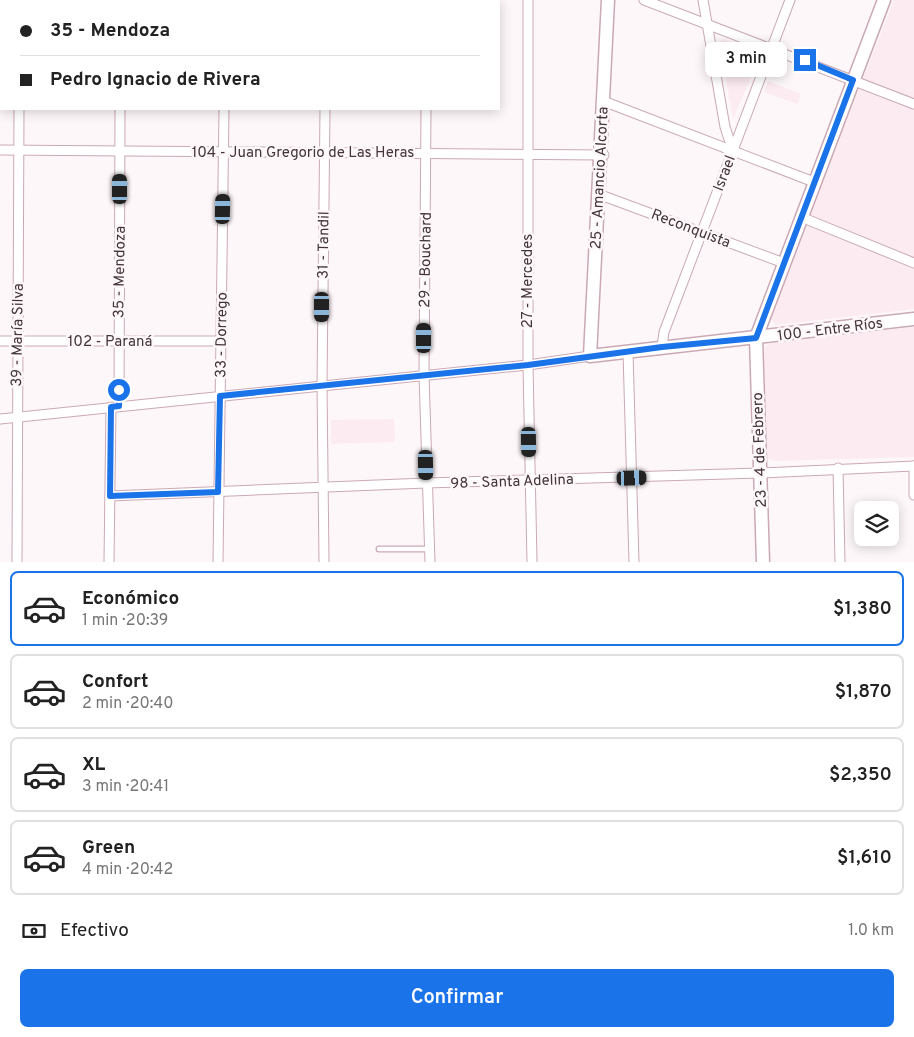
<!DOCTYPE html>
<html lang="es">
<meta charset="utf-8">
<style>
:root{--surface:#fff;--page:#f2f2f2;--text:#222;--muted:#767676;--line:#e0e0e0;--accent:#1a73e8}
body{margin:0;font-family:Overpass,sans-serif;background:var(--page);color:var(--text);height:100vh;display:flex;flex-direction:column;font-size:19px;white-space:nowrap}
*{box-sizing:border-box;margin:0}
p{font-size:16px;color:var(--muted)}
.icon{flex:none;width:28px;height:28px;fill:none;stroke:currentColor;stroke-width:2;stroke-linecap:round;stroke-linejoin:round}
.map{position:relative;height:562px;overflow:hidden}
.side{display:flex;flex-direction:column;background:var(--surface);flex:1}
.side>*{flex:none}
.top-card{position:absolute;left:0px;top:0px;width:500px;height:110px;box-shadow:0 2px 12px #0003;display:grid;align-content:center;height:110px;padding:0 20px;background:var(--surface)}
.fabs{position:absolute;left:854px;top:501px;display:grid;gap:10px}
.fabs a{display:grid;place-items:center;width:45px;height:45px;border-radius:8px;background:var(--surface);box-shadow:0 2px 12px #0003;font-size:25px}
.end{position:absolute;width:22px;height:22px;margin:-11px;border:6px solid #1a73e8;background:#fff;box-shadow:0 0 0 2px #fff}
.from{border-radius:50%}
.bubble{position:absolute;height:35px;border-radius:8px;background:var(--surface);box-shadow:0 2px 12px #0003;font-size:16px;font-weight:600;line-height:35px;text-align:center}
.car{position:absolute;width:15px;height:30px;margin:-15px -8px;border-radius:6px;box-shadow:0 0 4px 1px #0007;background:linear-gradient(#222 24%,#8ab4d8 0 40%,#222 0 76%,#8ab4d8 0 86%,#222 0)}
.top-card b{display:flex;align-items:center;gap:18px;height:48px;font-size:19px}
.top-card b+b{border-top:1px solid var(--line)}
.top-card i{width:12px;height:12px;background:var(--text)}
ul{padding:9px 0 0;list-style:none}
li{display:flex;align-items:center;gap:15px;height:75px;margin:0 10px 8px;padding:0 10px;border:2px solid var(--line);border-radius:8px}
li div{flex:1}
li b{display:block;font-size:19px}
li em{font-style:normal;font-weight:600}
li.active{border-color:var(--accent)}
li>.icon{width:45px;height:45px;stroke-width:1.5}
.pay{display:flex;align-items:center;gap:12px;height:55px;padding:0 20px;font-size:19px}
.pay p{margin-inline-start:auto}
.primary-button{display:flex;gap:10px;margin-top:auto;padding:10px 20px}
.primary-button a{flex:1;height:58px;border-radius:8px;background:var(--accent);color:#fff;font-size:20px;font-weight:600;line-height:58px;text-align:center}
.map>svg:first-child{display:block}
.built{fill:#fcebf1}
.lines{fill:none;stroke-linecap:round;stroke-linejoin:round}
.lane-casing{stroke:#caa9b5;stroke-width:7}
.street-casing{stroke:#caa9b5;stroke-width:11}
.secondary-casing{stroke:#caa9b5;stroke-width:15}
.lane{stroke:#fff;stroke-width:4.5}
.street{stroke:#fff;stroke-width:9}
.secondary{stroke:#fff;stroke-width:12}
.route{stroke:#1a73e8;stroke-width:6}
.labels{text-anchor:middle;stroke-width:5;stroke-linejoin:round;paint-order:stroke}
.street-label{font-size:15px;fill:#43353a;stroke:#fef7f9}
</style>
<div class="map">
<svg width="914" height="562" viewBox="0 0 914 562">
<rect width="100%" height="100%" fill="#fef7f9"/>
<g class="built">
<path d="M894,0H914V309L776,325L769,317Z"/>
<path d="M723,39L761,54L733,119L719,42Z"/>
<path d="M768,81L801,94L797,104L764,92Z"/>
<path d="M914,327V457L775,461L767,458L764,348L768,344Z"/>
<path d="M394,419L395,442L331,444V420Z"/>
</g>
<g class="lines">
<defs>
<g id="lane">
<path d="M0,94H1"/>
<path d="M379,549H429"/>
</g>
<g id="street">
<path d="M119,0V1"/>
<path d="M222,0V1"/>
<path d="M528,0V365L532,562"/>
<path d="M644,0L914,104"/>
<path d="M703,0L725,127L733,151"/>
<path d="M19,1V0"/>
<path d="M326,1V0"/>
<path d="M427,1V0"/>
<path d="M603,101L814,182"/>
<path d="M426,109L424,375L430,562"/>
<path d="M0,150L604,155"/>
<path d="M598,194L784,263"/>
<path d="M801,217L914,263"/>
<path d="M0,341H220"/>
<path d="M662,347L664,332L790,0"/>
<path d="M628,352L634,562"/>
<path d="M119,406L120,109"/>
<path d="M0,419L528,365L590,356"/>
<path d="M914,466V495"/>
<path d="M838,468L840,562"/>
<path d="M110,496L426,483L760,473L914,466"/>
<path d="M17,562L19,109"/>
<path d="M109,562L111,407"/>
<path d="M218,562L224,109"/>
<path d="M324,562L322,385L325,109"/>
</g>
<g id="secondary">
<path d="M608,0L590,356L914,319"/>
<path d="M763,562L756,338L884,0"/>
</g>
</defs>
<use href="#lane" class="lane-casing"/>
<use href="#street" class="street-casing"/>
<use href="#secondary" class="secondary-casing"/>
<use href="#lane" class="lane"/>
<use href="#street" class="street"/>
<use href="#secondary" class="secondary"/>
</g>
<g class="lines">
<path class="route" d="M119,390V406L111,407L110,496L218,492L220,396L528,365L662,347L756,338L853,80L805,60"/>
</g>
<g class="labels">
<g class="street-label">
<text x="303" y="157">104 - Juan Gregorio de Las Heras</text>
<text transform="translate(724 173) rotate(-69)" y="5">Israel</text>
<text transform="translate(599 178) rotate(-87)" y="5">25 - Amancio Alcorta</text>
<text transform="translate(691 228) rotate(21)" y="5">Reconquista</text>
<text transform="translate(323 245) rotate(-89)" y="5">31 - Tandil</text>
<text transform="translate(425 260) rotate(-89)" y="5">29 - Bouchard</text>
<text transform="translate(119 272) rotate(-89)" y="5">35 - Mendoza</text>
<text transform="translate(527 281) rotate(-90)" y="5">27 - Mercedes</text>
<text transform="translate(830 329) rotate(-7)" y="5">100 - Entre Ríos</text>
<text transform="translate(17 335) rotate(-89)" y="5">39 - María Silva</text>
<text transform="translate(221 335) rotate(-89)" y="5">33 - Dorrego</text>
<text x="110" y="346">102 - Paraná</text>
<text transform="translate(759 450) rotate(-92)" y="5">23 - 4 de Febrero</text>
<text transform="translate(512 481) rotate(-2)" y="5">98 - Santa Adelina</text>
</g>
</g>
</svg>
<div class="fabs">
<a><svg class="icon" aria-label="layers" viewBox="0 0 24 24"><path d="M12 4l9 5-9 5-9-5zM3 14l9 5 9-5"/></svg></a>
</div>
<i class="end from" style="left:119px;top:390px"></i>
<i class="end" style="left:805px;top:60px"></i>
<div class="bubble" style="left:705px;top:42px;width:82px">3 min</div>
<i class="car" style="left:120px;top:189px;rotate:0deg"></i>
<i class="car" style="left:223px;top:209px;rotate:1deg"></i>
<i class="car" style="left:322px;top:307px;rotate:180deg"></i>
<i class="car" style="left:424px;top:338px;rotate:0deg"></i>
<i class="car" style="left:529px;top:442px;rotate:179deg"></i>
<i class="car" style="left:426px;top:465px;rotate:179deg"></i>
<i class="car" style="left:632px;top:478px;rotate:88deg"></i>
<div class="top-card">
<b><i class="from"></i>35 - Mendoza</b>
<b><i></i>Pedro Ignacio de Rivera</b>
</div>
</div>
<section class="side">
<ul>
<li class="active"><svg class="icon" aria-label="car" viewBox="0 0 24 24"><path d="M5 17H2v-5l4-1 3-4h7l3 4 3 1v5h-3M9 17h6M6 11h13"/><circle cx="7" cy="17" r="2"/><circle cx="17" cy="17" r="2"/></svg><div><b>Económico</b><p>1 min · 20:39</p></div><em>$1,380</em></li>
<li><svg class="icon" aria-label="car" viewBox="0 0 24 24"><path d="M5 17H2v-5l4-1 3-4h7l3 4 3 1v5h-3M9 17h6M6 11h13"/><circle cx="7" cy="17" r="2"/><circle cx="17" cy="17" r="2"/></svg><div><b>Confort</b><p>2 min · 20:40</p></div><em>$1,870</em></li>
<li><svg class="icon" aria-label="car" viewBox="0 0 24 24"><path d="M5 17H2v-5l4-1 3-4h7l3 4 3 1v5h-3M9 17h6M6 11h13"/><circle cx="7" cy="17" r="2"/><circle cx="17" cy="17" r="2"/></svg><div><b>XL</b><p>3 min · 20:41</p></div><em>$2,350</em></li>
<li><svg class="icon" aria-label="car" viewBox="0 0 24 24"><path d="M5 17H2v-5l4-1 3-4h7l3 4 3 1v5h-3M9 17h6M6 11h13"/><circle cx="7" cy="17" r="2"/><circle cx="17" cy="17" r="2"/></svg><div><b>Green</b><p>4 min · 20:42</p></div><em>$1,610</em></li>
</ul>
<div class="pay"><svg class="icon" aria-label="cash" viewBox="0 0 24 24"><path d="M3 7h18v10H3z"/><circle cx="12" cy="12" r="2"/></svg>Efectivo<p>1.0 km</p></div>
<div class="primary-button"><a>Confirmar</a></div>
</section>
